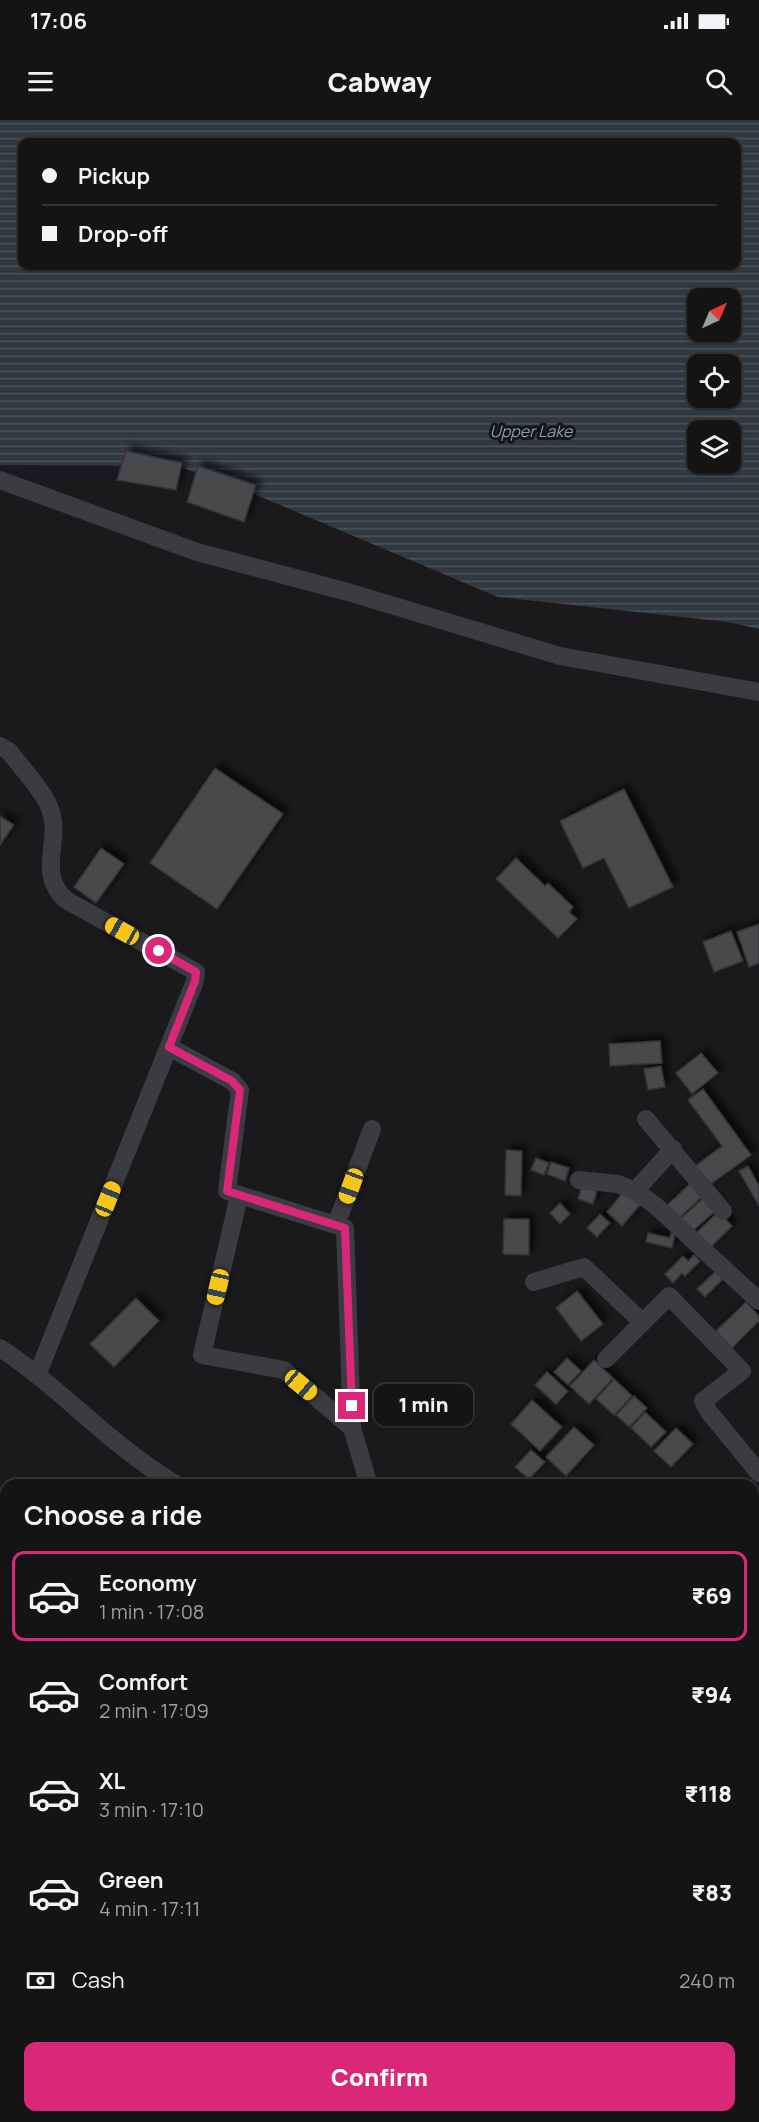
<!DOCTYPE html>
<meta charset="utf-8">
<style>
:root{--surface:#141415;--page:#1d1d1e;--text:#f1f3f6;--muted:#9d9ea0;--line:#333334;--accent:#db2777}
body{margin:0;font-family:Manrope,sans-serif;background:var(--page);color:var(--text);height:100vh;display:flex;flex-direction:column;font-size:22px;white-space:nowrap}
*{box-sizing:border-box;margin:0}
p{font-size:20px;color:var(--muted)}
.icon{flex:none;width:33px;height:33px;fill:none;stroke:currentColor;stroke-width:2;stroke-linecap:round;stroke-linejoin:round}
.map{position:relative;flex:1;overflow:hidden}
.details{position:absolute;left:0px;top:1359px;width:759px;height:644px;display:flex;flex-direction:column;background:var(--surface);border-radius:18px 18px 0 0;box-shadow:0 2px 4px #0004,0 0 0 2px var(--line)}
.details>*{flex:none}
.hud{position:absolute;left:18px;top:18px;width:723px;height:132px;border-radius:12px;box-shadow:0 2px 4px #0004,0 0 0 2px var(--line);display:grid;align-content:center;height:132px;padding:0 24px;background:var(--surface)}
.needle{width:39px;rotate:44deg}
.controls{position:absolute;left:687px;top:168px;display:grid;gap:12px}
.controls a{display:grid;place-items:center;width:54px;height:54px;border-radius:12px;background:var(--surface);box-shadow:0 2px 4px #0004,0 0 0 2px var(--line);font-size:30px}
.end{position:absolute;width:27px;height:27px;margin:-14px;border:8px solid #db2777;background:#fff;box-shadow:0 0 0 3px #fff}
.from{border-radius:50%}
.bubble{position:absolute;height:42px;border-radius:12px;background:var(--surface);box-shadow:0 2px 4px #0004,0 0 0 2px var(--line);font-size:20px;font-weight:800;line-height:42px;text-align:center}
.car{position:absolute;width:18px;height:36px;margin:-18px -9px;border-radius:8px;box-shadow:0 0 4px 2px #0007;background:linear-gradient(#f5c518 24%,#345 0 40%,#f5c518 0 76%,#345 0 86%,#f5c518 0)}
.hud b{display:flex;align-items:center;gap:21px;height:57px;font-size:22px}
.hud b+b{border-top:2px solid var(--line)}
.hud i{width:15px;height:15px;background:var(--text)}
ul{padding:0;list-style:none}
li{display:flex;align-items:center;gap:18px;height:90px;margin:0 12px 9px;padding:0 12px;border:3px solid transparent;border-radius:12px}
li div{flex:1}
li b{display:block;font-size:22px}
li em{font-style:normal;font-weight:800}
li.selected{border-color:var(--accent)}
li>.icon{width:54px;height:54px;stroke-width:1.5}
h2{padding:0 24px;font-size:27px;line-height:72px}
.pay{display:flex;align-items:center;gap:15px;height:66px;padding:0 24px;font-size:22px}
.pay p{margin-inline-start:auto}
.action{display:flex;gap:12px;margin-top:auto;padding:12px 24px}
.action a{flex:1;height:69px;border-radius:12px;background:var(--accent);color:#fff;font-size:24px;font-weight:800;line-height:69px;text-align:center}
.status{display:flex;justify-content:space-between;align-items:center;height:42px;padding:0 30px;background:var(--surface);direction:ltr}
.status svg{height:16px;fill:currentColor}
header{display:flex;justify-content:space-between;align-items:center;height:78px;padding:0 24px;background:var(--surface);font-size:27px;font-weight:800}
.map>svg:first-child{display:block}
.water{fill:url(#water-rules);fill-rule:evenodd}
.building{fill:#47484c;stroke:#343438;stroke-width:1.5;filter:url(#shadow)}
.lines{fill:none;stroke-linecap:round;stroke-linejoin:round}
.minor{stroke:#3b3c41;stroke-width:18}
.route{stroke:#db2777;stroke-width:8}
.labels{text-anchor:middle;stroke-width:6;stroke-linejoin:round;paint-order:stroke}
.water-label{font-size:16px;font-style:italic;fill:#879fb4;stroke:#151518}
</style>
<div class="status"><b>17:06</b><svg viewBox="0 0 49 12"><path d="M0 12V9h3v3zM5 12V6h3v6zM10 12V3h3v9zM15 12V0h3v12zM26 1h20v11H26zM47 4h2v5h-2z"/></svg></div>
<header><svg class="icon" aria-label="menu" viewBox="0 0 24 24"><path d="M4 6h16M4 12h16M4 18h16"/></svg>Cabway<svg class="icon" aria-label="search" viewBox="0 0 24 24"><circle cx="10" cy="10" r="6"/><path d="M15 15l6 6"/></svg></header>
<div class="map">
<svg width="759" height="2002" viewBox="0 0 759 2002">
<defs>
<pattern id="water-rules" width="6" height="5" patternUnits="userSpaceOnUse" patternTransform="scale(1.5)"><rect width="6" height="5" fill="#313940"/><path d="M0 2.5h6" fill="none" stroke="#4c535a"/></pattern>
<filter id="shadow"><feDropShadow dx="5.5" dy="-5.5" stdDeviation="3" flood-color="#0009"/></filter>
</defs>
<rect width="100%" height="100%" fill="#1a1a1c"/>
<path class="water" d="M0,0H759V509L728,502L498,477L247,371L177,346L0,345ZM22,22H736V146H22ZM698,178H730V212H698ZM698,244H730V278H698ZM698,310H730V344H698Z"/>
<g class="building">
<path d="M126,331L182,343L176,370L117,360Z"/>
<path d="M198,346L256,365L244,402L187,382Z"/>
<path d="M215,648L283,694L217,789L150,743Z"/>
<path d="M624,669L673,767L629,788L604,738L583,748L560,701Z"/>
<path d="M0,696L14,705L0,725Z"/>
<path d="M101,728L124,744L96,783L74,767Z"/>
<path d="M516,738L545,766L548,763L573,787L569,792L577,799L558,818L496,759Z"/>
<path d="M759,804V843L749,847L737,812Z"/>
<path d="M731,811L743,841L714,852L703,822Z"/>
<path d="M660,921L662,943L610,946L609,924Z"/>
<path d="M701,933L718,953L692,974L676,953Z"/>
<path d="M661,946L665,967L648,970L644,949Z"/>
<path d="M703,969L751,1035L708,1066L694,1047L722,1026L688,980Z"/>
<path d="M506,1030L522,1031L521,1076L505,1075Z"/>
<path d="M536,1038L549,1043L544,1055L531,1050Z"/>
<path d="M551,1042L569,1048L565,1061L547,1054Z"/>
<path d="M748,1046L759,1066V1086L739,1051Z"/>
<path d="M693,1061L705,1074L677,1100L665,1087Z"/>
<path d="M582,1066L597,1071L593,1084L578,1079Z"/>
<path d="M624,1071L640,1085L622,1106L607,1092Z"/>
<path d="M707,1075L719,1088L689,1114L678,1101Z"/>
<path d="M560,1083L570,1094L560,1104L550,1093Z"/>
<path d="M718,1092L732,1106L708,1130L694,1115Z"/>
<path d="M600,1094L610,1103L597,1117L587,1108Z"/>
<path d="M504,1099H529V1135L503,1134Z"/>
<path d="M648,1113L670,1118L671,1113L675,1114L672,1128L646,1122Z"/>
<path d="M694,1135L700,1141L685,1156L682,1153L673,1163L665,1154L683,1136L688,1141Z"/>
<path d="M718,1149L726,1156L705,1177L697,1169Z"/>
<path d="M577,1171L603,1204L581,1221L556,1188Z"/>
<path d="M136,1178L159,1201L114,1247L90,1224Z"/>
<path d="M746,1182L759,1196V1201L732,1228L716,1211Z"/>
<path d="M567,1238L581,1251L568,1265L554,1252Z"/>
<path d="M594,1240L613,1258L589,1284L570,1266Z"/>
<path d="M547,1252L568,1271L556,1284L535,1265Z"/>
<path d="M614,1259L632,1276L614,1295L596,1279Z"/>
<path d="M634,1276L647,1288L629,1307L616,1295Z"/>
<path d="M532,1280L562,1307L540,1331L511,1304Z"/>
<path d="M645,1292L666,1312L651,1327L631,1308Z"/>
<path d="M574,1307L594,1325L566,1356L546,1337Z"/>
<path d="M676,1308L693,1324L671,1347L654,1331Z"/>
<path d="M531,1330L545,1342L529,1359L515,1347Z"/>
<rect x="0" y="1698" width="6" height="65"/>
<path d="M753,1709L759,1710V1730L753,1729Z"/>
<rect x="753" y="1731" width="6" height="16"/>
<path d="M0,1783H6V1800L0,1799Z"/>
<path d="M1,1870L6,1871V1892H0Z"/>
<path d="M759,1934V1961L753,1943V1936Z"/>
<rect x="0" y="1936" width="6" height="17"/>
<path d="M401,1996H421L422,2002H401Z"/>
<path d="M483,1996H519V2002L482,2000Z"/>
<path d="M524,1996H558V2001Z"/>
<path d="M567,1996H600V2002L567,2000Z"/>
<rect x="608" y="1996" width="18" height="6"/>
</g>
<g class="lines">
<g class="minor">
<path d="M0,360L197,432L348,472L560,536L759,572"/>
<path d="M0,626L9,631C21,648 39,665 48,684C65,719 34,751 66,780L196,852L195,861L38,1253"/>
<path d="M169,927L232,961L240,970L227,1071L345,1108L352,1308L369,1365"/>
<path d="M646,999L723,1091"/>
<path d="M579,1060L618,1064L635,1071L656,1086L759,1181"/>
<path d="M635,1071L673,1029"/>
<path d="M239,1076L202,1235L284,1250L352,1308"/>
<path d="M336,1105L372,1009"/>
<path d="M534,1162L584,1147L642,1202"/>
<path d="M0,1228C62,1269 112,1327 177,1365"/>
<path d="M606,1239L669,1176L742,1251L703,1281L709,1292L759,1353"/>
<path d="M753,1390H759"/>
<path d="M753,1967L759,1978"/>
<path d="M673,1996L675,2002"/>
<path d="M230,2002L259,1996"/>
</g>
</g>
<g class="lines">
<path class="route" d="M159,831L196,852L195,861L169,927L232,961L240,970L227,1071L345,1108L352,1286"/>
</g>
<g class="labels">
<g class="water-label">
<text x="531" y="317">Upper Lake</text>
</g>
</g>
</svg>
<div class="controls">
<a><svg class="needle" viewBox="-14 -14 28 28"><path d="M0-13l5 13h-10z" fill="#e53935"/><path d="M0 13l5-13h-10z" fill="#9d9ea0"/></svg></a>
<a><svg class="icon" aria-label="locate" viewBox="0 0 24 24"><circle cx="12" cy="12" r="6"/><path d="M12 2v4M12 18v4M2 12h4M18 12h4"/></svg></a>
<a><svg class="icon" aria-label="layers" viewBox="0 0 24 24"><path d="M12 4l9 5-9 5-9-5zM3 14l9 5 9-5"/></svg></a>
</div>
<i class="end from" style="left:159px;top:831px"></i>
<i class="end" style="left:352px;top:1286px"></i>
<div class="bubble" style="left:374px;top:1264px;width:99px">1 min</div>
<i class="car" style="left:122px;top:811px;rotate:299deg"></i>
<i class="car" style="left:351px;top:1066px;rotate:200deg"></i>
<i class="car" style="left:108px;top:1079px;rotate:22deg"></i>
<i class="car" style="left:218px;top:1167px;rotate:193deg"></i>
<i class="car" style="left:301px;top:1265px;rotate:130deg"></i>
<div class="hud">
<b><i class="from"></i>Pickup</b>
<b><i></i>Drop-off</b>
</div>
<section class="details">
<h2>Choose a ride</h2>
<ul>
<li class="selected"><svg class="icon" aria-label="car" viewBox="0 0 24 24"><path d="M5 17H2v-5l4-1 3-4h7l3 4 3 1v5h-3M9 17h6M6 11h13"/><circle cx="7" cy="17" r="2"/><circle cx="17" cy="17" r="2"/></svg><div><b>Economy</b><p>1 min · 17:08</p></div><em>₹69</em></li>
<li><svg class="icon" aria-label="car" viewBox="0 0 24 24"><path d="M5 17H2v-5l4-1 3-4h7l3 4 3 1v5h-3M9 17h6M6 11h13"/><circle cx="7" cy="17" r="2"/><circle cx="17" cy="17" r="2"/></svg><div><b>Comfort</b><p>2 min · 17:09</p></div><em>₹94</em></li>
<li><svg class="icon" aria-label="car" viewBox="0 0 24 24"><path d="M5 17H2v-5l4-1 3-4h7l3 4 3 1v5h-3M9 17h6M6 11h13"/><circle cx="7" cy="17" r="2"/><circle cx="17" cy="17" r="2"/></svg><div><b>XL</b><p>3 min · 17:10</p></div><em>₹118</em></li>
<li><svg class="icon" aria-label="car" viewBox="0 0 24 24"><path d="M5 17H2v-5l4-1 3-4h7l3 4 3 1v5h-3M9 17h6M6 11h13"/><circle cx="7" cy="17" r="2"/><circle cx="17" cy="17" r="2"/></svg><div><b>Green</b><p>4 min · 17:11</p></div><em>₹83</em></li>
</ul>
<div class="pay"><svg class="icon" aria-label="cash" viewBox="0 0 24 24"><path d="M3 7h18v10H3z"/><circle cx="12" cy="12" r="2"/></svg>Cash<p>240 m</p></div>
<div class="action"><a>Confirm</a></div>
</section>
</div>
